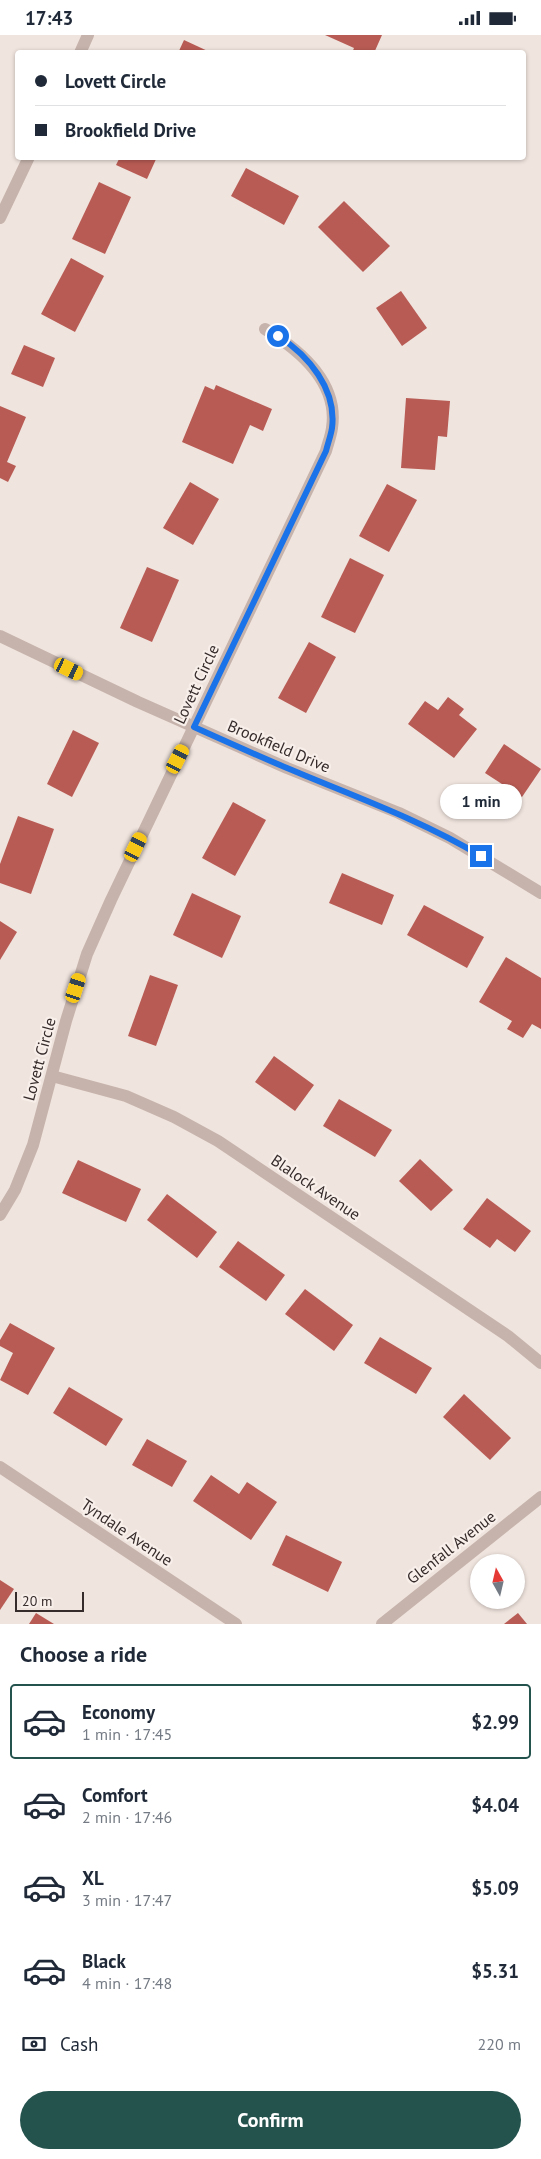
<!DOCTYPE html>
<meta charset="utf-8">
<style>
:root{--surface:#fff;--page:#f6f6f7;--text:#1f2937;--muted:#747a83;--line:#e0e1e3;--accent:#24524d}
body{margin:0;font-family:"PT Sans",sans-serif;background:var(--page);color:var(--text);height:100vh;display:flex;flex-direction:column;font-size:19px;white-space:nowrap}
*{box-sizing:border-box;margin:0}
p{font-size:16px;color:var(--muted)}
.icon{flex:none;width:28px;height:28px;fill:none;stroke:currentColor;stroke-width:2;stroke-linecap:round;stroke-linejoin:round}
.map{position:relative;height:1589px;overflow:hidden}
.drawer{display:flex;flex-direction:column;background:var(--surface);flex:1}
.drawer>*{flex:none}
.top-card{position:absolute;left:15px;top:15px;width:511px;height:110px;border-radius:5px;box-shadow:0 1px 4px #0004;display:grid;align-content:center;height:110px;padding:0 20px;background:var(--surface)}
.needle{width:32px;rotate:352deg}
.tools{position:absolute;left:470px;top:1519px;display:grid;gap:10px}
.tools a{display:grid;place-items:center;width:55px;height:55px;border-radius:50%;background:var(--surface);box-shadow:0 1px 4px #0004;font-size:25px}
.scale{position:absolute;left:15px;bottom:12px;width:69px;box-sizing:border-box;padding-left:5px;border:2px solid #352b2a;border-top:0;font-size:14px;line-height:18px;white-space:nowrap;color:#352b2a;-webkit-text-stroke:4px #f8efea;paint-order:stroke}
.end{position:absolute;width:22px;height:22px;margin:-11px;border:6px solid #1a73e8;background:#fff;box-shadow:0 0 0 2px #fff}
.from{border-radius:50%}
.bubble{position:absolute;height:35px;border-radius:18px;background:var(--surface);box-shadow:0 1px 4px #0004;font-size:16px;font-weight:800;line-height:35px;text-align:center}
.car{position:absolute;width:15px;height:30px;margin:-15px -8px;border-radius:6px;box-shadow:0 0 4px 1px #0007;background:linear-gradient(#f5c518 24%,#345 0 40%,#f5c518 0 76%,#345 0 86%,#f5c518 0)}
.top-card b{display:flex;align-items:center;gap:18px;height:48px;font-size:19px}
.top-card b+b{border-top:1px solid var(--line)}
.top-card i{width:12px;height:12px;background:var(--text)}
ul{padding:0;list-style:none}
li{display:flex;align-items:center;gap:15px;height:75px;margin:0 10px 8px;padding:0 10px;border:2px solid transparent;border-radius:5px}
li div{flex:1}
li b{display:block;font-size:19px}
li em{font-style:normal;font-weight:800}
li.active{border-color:var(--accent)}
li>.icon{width:45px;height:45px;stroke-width:1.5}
h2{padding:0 20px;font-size:22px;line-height:60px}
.pay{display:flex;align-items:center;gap:12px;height:55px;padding:0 20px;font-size:19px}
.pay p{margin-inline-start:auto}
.button{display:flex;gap:10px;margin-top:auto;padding:10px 20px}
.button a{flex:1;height:58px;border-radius:30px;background:var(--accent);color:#fff;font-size:20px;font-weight:800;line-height:58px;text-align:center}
.status{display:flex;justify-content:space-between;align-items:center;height:35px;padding:0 25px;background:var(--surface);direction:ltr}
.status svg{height:14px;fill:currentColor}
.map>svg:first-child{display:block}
.building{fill:#b85b54}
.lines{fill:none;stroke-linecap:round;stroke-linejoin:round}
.minor{stroke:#c6b3ac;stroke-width:12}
.route{stroke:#1a73e8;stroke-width:6}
.labels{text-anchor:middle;stroke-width:4.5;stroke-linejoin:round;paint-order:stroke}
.street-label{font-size:16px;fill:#352b2a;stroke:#f8efea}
</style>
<div class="status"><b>17:43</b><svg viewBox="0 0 49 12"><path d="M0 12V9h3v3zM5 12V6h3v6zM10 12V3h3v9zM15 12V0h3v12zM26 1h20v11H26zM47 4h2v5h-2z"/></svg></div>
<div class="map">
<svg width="541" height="1589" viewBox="0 0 541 1589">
<rect width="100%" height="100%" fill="#f0e4de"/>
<g class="building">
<path d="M325,0H382L374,18H352L354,13Z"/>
<path d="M184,5L212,18H178Z"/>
<path d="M120,122H157L147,144L116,130Z"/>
<path d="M246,133L299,161L284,190L231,161Z"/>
<path d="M99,147L131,162L105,219L72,204Z"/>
<path d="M344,166L390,211L363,237L318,192Z"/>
<path d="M71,223L104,241L75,297L41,279Z"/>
<path d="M401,256L427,293L402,311L376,273Z"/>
<path d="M24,310L55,323L43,352L11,339Z"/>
<path d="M216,350L272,374L263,396L250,390L233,429L182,407L205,351L214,355Z"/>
<path d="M406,363L450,366L447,402L438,401L435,435L401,433Z"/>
<path d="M0,371L26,382L7,427L16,431L8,447L0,443Z"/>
<path d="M190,447L219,464L193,510L163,493Z"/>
<path d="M387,449L417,465L389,517L359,501Z"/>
<path d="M350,523L384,540L355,598L321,582Z"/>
<path d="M147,532L179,545L152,607L120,593Z"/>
<path d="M309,607L336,622L306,678L278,663Z"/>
<path d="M448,662L464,674L459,680L477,694L454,723L408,689L425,666L438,675Z"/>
<path d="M73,695L99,708L72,762L47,749Z"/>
<path d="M504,709L541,734L522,762L485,738Z"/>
<path d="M233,767L266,785L235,841L202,823Z"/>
<path d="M18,781L54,794L31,859L0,848V829Z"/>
<path d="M342,838L394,860L382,890L329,868Z"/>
<path d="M192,858L241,881L222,923L173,900Z"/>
<path d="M424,870L484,902L467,933L407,900Z"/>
<path d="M0,886L17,897L0,925Z"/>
<path d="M506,922L541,943V994L532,989L523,1003L507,994L512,986L479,967Z"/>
<path d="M150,940L178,950L156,1011L128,1001Z"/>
<path d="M274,1021L314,1050L295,1076L255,1047Z"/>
<path d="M339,1064L392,1095L375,1122L323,1091Z"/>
<path d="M420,1124L453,1155L431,1176L399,1146Z"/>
<path d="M78,1125L141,1154L126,1187L62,1158Z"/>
<path d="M167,1159L217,1197L197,1223L147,1185Z"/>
<path d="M487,1163L531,1196L515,1217L497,1204L490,1213L463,1194Z"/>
<path d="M238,1206L285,1240L266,1266L219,1232Z"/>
<path d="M305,1254L353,1290L334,1316L285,1279Z"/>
<path d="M10,1288L55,1313L28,1360L0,1345L13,1318L0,1311V1305Z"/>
<path d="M380,1302L432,1333L416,1359L364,1328Z"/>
<path d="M69,1352L123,1384L106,1411L53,1378Z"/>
<path d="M464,1359L511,1403L490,1425L443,1382Z"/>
<path d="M147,1404L187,1426L172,1452L132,1430Z"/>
<path d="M211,1440L239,1459L247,1447L277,1467L251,1505L193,1466Z"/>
<path d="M286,1500L342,1527L328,1557L272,1530Z"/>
<path d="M0,1545L14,1554L0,1575Z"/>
<path d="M36,1578L54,1589H29Z"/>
<path d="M518,1578L527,1589H504Z"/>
</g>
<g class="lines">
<g class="minor">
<path d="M80,18L88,0"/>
<path d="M0,183L29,122"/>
<path d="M0,601L138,667L287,733L399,778L450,803L541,858"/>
<path d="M52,1041L126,1061L174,1082L218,1106L508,1301L541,1328"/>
<path d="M0,1180L15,1155L33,1110L66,986L87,919L111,865L326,416C328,408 331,401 332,393C339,347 300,315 265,294"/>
<path d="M0,1432L236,1589"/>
<path d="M382,1589L541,1462"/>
</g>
</g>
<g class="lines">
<path class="route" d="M278,301C308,320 337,354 332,393C331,400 328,408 326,416L194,692C225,706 256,720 287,733C353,761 419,784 481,821"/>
</g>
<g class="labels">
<g class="street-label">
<text transform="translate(196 649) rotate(-65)" y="6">Lovett Circle</text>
<text transform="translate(279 711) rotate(23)" y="6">Brookfield Drive</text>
<text transform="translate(39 1024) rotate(-75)" y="6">Lovett Circle</text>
<text transform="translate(316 1152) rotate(34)" y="6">Blalock Avenue</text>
<text transform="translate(127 1497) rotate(34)" y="6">Tyndale Avenue</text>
<text transform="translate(451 1512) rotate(-38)" y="6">Glenfall Avenue</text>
</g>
</g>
</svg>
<div class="tools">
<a><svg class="needle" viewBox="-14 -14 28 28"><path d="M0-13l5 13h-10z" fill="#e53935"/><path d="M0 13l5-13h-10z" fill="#747a83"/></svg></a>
</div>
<div class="scale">20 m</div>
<i class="end from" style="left:278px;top:301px"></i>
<i class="end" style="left:481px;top:821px"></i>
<div class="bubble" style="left:440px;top:749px;width:82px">1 min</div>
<i class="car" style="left:69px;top:634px;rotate:116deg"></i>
<i class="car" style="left:178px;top:724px;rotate:27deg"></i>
<i class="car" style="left:136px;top:812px;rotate:26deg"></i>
<i class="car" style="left:76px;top:953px;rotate:18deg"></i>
<div class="top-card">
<b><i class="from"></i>Lovett Circle</b>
<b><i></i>Brookfield Drive</b>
</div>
</div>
<section class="drawer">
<h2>Choose a ride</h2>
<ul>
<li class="active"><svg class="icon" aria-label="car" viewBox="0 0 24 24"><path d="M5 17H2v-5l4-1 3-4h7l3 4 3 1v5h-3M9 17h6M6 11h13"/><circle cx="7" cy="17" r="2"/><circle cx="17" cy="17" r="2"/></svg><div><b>Economy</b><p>1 min · 17:45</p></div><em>$2.99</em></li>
<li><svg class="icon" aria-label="car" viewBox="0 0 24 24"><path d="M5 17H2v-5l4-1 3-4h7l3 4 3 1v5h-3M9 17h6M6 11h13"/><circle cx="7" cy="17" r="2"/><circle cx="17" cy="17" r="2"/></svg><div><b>Comfort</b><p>2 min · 17:46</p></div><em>$4.04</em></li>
<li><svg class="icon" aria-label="car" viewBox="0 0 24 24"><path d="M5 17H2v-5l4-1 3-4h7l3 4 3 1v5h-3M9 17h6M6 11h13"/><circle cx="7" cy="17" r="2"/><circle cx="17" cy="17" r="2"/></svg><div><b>XL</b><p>3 min · 17:47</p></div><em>$5.09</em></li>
<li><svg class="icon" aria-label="car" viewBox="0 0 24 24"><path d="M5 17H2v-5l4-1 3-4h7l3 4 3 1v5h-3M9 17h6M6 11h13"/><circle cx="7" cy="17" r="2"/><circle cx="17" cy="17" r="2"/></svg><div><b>Black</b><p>4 min · 17:48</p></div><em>$5.31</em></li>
</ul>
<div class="pay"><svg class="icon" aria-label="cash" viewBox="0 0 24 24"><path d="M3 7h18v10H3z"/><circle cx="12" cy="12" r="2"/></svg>Cash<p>220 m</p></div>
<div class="button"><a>Confirm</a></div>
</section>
